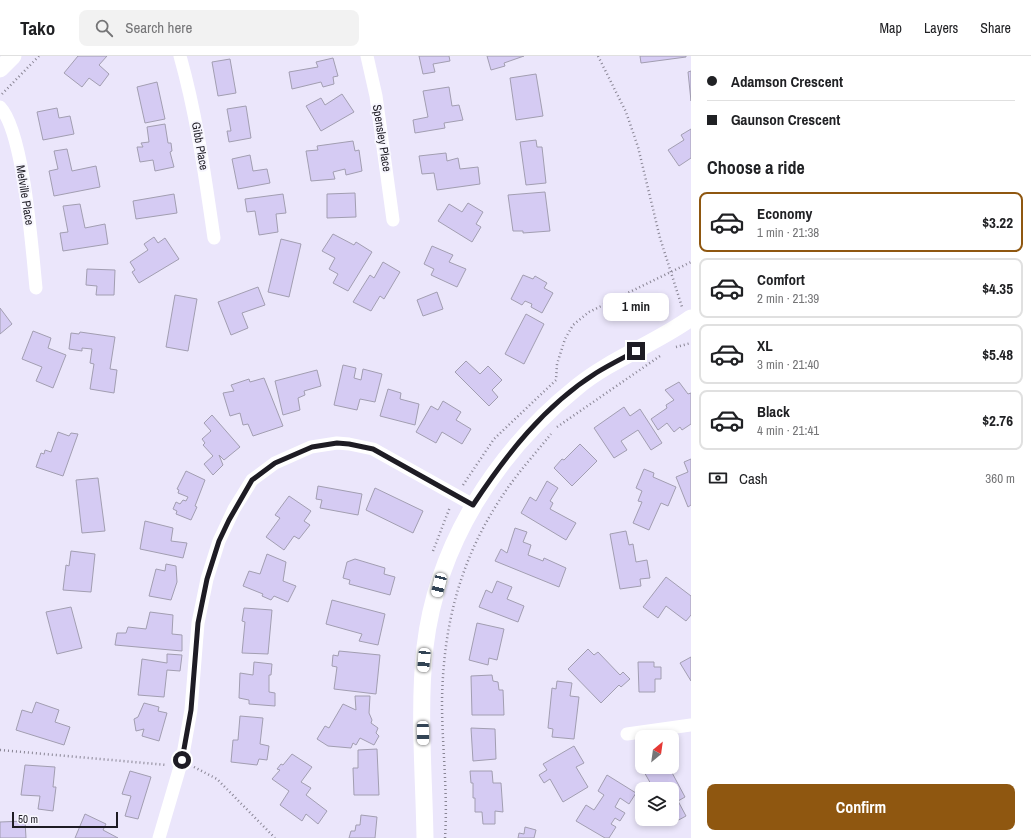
<!DOCTYPE html>
<meta charset="utf-8">
<style>
:root{--surface:#fff;--page:#f2f2f2;--text:#202124;--muted:#757577;--line:#e0e0e0;--accent:#8f5710}
body{margin:0;font-family:"Archivo Narrow",sans-serif;background:var(--page);color:var(--text);height:100vh;display:flex;flex-direction:column;font-size:15px;white-space:nowrap}
*{box-sizing:border-box;margin:0}
p{font-size:13px;color:var(--muted)}
.icon{flex:none;width:22px;height:22px;fill:none;stroke:currentColor;stroke-width:2;stroke-linecap:round;stroke-linejoin:round}
.map{position:relative;flex:1;overflow:hidden}
.panel{display:flex;flex-direction:column;background:var(--surface);width:340px}
.panel>*{flex:none}
.hud{display:grid;align-content:center;height:88px;padding:0 16px;background:var(--surface)}
.needle{width:26px;rotate:29deg}
.fabs{position:absolute;left:635px;top:674px;display:grid;gap:8px}
.fabs a{display:grid;place-items:center;width:44px;height:44px;border-radius:8px;background:var(--surface);box-shadow:0 2px 6px #0003;font-size:20px}
.scale{position:absolute;left:12px;bottom:10px;width:106px;box-sizing:border-box;padding-left:4px;border:2px solid #1e1c24;border-top:0;font-size:11px;line-height:14px;white-space:nowrap;color:#1e1c24;-webkit-text-stroke:3px #f7f6fe;paint-order:stroke}
.end{position:absolute;width:18px;height:18px;margin:-9px;border:5px solid #1e1c24;background:#fff;box-shadow:0 0 0 2px #fff}
.from{border-radius:50%}
.bubble{position:absolute;height:28px;border-radius:8px;background:var(--surface);box-shadow:0 2px 6px #0003;font-size:13px;font-weight:700;line-height:28px;text-align:center}
.car{position:absolute;width:12px;height:24px;margin:-12px -6px;border-radius:5px;box-shadow:0 0 3px 1px #0007;background:linear-gradient(#fff 24%,#345 0 40%,#fff 0 76%,#345 0 86%,#fff 0)}
.hud b{display:flex;align-items:center;gap:14px;height:38px;font-size:15px}
.hud b+b{border-top:1px solid var(--line)}
.hud i{width:10px;height:10px;background:var(--text)}
ul{padding:0;list-style:none}
li{display:flex;align-items:center;gap:12px;height:60px;margin:0 8px 6px;padding:0 8px;border:2px solid var(--line);border-radius:8px}
li div{flex:1}
li b{display:block;font-size:15px}
li em{font-style:normal;font-weight:700}
li.current{border-color:var(--accent)}
li>.icon{width:36px;height:36px;stroke-width:1.5}
h2{padding:0 16px;font-size:18px;line-height:48px}
.pay{display:flex;align-items:center;gap:10px;height:44px;padding:0 16px;font-size:15px}
.pay p{margin-inline-start:auto}
.button{display:flex;gap:8px;margin-top:auto;padding:8px 16px}
.button a{flex:1;height:46px;border-radius:8px;background:var(--accent);color:#fff;font-size:16px;font-weight:700;line-height:46px;text-align:center}
header{display:flex;align-items:center;gap:24px;box-sizing:border-box;height:56px;padding:0 20px;background:var(--surface);border-bottom:1px solid var(--line)}
header strong{font-size:19px}
nav{display:flex;gap:22px;margin-inline-start:auto;font-size:14px}
.search{width:280px;height:36px;background:var(--page);display:flex;align-items:center;gap:10px;box-sizing:border-box;padding:0 14px;border-radius:8px;color:var(--muted);font-size:15px}
main{display:flex;flex:1;min-height:0}
.map>svg:first-child{display:block}
.building{fill:#d5cbf3;stroke:#a29eb1}
.lines{fill:none;stroke-linecap:round;stroke-linejoin:round}
.path{stroke:#898594;stroke-width:2.5;stroke-dasharray:1 3;stroke-linecap:butt}
.minor{stroke:#fff;stroke-width:13}
.tertiary{stroke:#fff;stroke-width:17}
.route{stroke:#1e1c24;stroke-width:5}
.labels{text-anchor:middle;stroke-width:4;stroke-linejoin:round;paint-order:stroke}
.street-label{font-size:12px;fill:#1e1c24;stroke:#f7f6fe}
</style>
<header>
<strong>Tako</strong>
<div class="search"><svg class="icon" aria-label="search" viewBox="0 0 24 24"><circle cx="10" cy="10" r="6"/><path d="M15 15l6 6"/></svg>Search here</div>
<nav><a>Map</a><a>Layers</a><a>Share</a></nav>
</header>
<main>
<div class="map">
<svg width="691" height="782" viewBox="0 0 691 782">
<rect width="100%" height="100%" fill="#ebe6fb"/>
<g class="building">
<path d="M78,0H107L99,9L109,18L100,30L89,22L82,31L64,17Z"/>
<path d="M419,0H449L450,5L433,8L435,16L423,18Z"/>
<path d="M487,0H524L504,7L505,10L491,14Z"/>
<path d="M640,0H686V1L641,7Z"/>
<path d="M333,2L338,20L333,21L334,28L323,31L321,26L292,33L289,16L318,11L316,6Z"/>
<path d="M230,3L236,37L218,40L212,6Z"/>
<path d="M691,15V45L688,16Z"/>
<path d="M536,18L543,60L516,64L510,22Z"/>
<path d="M157,26L165,63L145,67L137,31Z"/>
<path d="M449,31L452,50L459,49L463,64L444,67L445,72L415,77L413,64L428,61L423,35Z"/>
<path d="M342,38L354,56L321,75L306,50L321,42L325,49Z"/>
<path d="M246,50L251,82L229,86L227,75H231L227,53Z"/>
<path d="M57,52L59,62L70,60L74,78L43,84L37,56Z"/>
<path d="M165,68L168,87H171L172,95L170,96L174,111L155,115L153,104L140,106L137,91H143L141,87L149,86L147,71Z"/>
<path d="M691,73V102L679,110L668,94L684,84L681,79Z"/>
<path d="M536,84L537,91H542L546,127L526,129L520,86Z"/>
<path d="M353,85L355,95L359,94L362,115L346,119L345,113L333,116L335,123L311,125L306,95L318,94L317,90Z"/>
<path d="M67,93L72,115L96,110L100,131L54,140L49,115L58,113L54,95Z"/>
<path d="M446,97L447,105L458,102L460,113L478,111L480,128L437,134L434,117L422,118L419,100Z"/>
<path d="M250,99L253,115L267,113L270,127L238,133L232,103Z"/>
<path d="M545,136L550,175L523,177V175H513L508,139Z"/>
<path d="M355,137L356,161L327,162V138Z"/>
<path d="M174,138L177,157L136,163L133,145Z"/>
<path d="M283,138L286,157L276,158L278,176L259,179L255,155L247,156L245,143Z"/>
<path d="M468,147L483,156L476,168L481,171L472,186L438,165L449,148L462,156Z"/>
<path d="M80,148L85,172L105,168L108,188L63,195L60,177L68,176L63,150Z"/>
<path d="M333,178L354,189L356,186L372,196L348,235L333,227L338,218L329,213L335,202L322,195Z"/>
<path d="M154,181L158,187L165,182L179,203L139,227L132,216L135,214L130,206L148,194L144,188Z"/>
<path d="M281,183L301,188L289,241L268,236Z"/>
<path d="M432,190L453,199L449,206L466,213L457,231L431,219L434,213L424,208Z"/>
<path d="M383,206L400,216L384,243L380,240L371,255L353,246L370,219L374,222Z"/>
<path d="M87,213L115,214L114,239H96L97,230L86,229Z"/>
<path d="M523,219L533,223L535,220L547,227L544,232L553,237L542,257L531,251L532,248L525,245L522,249L511,243Z"/>
<path d="M258,231L265,249L242,257L248,272L231,279L218,246Z"/>
<path d="M437,236L443,253L423,260L417,244Z"/>
<path d="M175,239L197,243L188,295L166,291Z"/>
<path d="M0,252L12,268L0,278Z"/>
<path d="M526,258L544,268L524,308L505,298Z"/>
<path d="M33,275L51,282L48,292L66,299L53,332L36,325L42,311L22,303Z"/>
<path d="M80,276L115,281L110,313L117,314L114,337L90,333L94,308L90,307L92,293L82,292V295L69,293L71,277L79,278Z"/>
<path d="M466,305L480,318L488,310L502,324L492,334L498,341L489,350L455,316Z"/>
<path d="M343,309L356,312L354,322L361,324L363,313L382,318L375,346L360,343L357,354L334,349Z"/>
<path d="M317,314L321,330L304,335L305,339L298,342L300,354L283,359L275,325Z"/>
<path d="M264,322L283,370L253,380L248,368L243,369L240,357L230,360L223,337L234,335L231,329L249,323L250,326Z"/>
<path d="M679,326L688,338L691,337V368L682,374L680,371L674,376L667,367L658,374L651,363L667,352L666,349L674,344L665,334Z"/>
<path d="M388,333L401,337L400,343L419,348L415,369L380,360Z"/>
<path d="M443,345L461,356L456,364L471,373L462,388L442,376L436,387L416,376L431,350L438,354Z"/>
<path d="M624,351L630,360L640,353L662,387L651,394L638,374L621,385L627,394L614,402L594,372Z"/>
<path d="M212,359L240,391L224,404L219,399L223,409L213,419L204,408L213,400L203,389L205,387L202,383L211,375L204,367Z"/>
<path d="M58,376L69,380L71,377L78,378L63,420L36,411L41,397L44,398L45,394L51,396Z"/>
<path d="M580,388L597,405L572,430L554,412L562,403L564,404Z"/>
<path d="M691,403V449L688,451L676,421L688,416L684,406Z"/>
<path d="M644,413L654,417L653,421L676,431L668,450L661,447L649,474L633,467L642,446L638,445L642,435L636,432Z"/>
<path d="M186,415L205,424L195,450L197,451L191,464L176,458L177,455L173,453L176,446L180,448L183,444L186,445L188,441L178,437L179,434L177,433Z"/>
<path d="M98,422L105,475L82,477L76,424Z"/>
<path d="M547,425L558,432L550,445L553,447L550,453L576,467L566,484L521,457L530,441L536,445Z"/>
<path d="M318,430L362,438L358,459L320,452L322,444L316,443Z"/>
<path d="M375,432L423,455L413,477L366,454Z"/>
<path d="M289,440L311,455L304,465L310,469L299,483L294,480L284,494L266,481L280,462L275,459Z"/>
<path d="M145,465L173,472L171,485L187,487L183,502L140,493Z"/>
<path d="M515,472L527,476L523,486L531,489L528,499L543,505L544,502L566,512L559,531L495,505L501,493L507,497Z"/>
<path d="M626,475L629,489L633,488L636,506L647,504L650,522L640,523L641,530L620,533L610,478Z"/>
<path d="M71,495L95,498L91,536L63,534L66,509L69,510Z"/>
<path d="M267,498L286,506L283,525L296,530L288,546L274,540L271,544L262,540L263,538L243,530L249,515L260,518Z"/>
<path d="M355,503L385,512L384,518L395,521L390,539L349,528L350,524L343,522L347,506Z"/>
<path d="M166,508L176,510L177,526L171,544L149,540L156,513L165,515Z"/>
<path d="M666,521L691,540V559L686,565L666,550L658,562L643,551Z"/>
<path d="M497,525L512,531L507,543L524,550L518,566L479,551L486,534L492,537Z"/>
<path d="M332,544L385,558L378,589L359,585L362,578L326,568Z"/>
<path d="M71,551L82,592L57,598L46,556Z"/>
<path d="M244,552L272,554L268,598L242,597L245,566L242,565Z"/>
<path d="M150,556L173,559L172,578L182,579V595L115,589L117,577H126L128,571L146,573Z"/>
<path d="M477,567L504,573L497,604L489,602L488,609L469,604Z"/>
<path d="M588,593L594,599L598,596L620,619L623,616L630,623L621,631L619,629L601,647L568,613Z"/>
<path d="M339,595L380,599L376,638L334,633L337,611L332,610L333,599L338,600Z"/>
<path d="M167,598L182,599L180,615L167,614L164,641L138,639L142,603L167,607Z"/>
<path d="M691,601V625L680,607Z"/>
<path d="M254,606L272,608L271,619H269V636L275,637V650L249,648V644L239,642L240,617L253,619Z"/>
<path d="M638,606H654V611H661V623H655V636H639Z"/>
<path d="M492,619L493,625L498,626L499,634H503L504,659H472L471,620Z"/>
<path d="M557,625L572,627L570,640L579,641L574,683L552,681L553,673L548,672L552,632L556,633Z"/>
<path d="M355,640H370L369,657L372,664L371,667L378,672L376,677L379,680L374,689L360,682L356,689L353,687L351,692L328,690L317,683L325,670L329,672L343,648L356,654Z"/>
<path d="M36,646L59,654L55,666L70,671L64,689L16,674L22,654L32,657Z"/>
<path d="M144,647L159,651L158,655L167,657L159,685L142,680L144,673L136,675L134,663L138,661Z"/>
<path d="M240,660L263,662L260,688L269,690L267,704L259,703L257,709L231,706L233,684H238Z"/>
<path d="M471,672L495,673L496,703L473,705Z"/>
<path d="M574,690L584,707L576,711L588,731L563,746L550,723L544,727L539,719L547,714L543,708Z"/>
<path d="M377,693L379,739H354L353,712H358V694Z"/>
<path d="M292,698L312,711L301,726L311,732L306,739L327,755L318,768L306,758L302,765L280,749L289,735L272,723L280,714L277,713L281,708L283,709Z"/>
<path d="M25,709L55,711L53,731H56L53,755L38,753L40,740L21,739Z"/>
<path d="M649,711H669L685,741L678,745L686,760L675,766L672,760V733H647L652,730L643,714Z"/>
<path d="M130,715L151,721L138,763L125,760L131,740L122,738Z"/>
<path d="M470,715H492L493,727H501L503,756L495,755V768H483L482,756H475V742H473V727H471Z"/>
<path d="M607,719L636,737L629,748L620,742L615,751L625,757L620,765L615,762L611,768L616,771L609,782H605L576,765L586,749L594,754L604,739L598,735Z"/>
<path d="M85,758L106,768L103,774L118,782H75Z"/>
<path d="M361,759L377,761L375,782H349L351,775H355L356,769H360Z"/>
<path d="M25,765L26,782H0V766Z"/>
<path d="M525,771L536,774L534,782H518L519,777L524,778Z"/>
</g>
<g class="lines">
<g class="path">
<path d="M598,0L626,56L638,91L660,182L682,251"/>
<path d="M2,38L39,0"/>
<path d="M676,291L691,287"/>
<path d="M557,371L660,300"/>
<path d="M463,429L494,383L556,324L557,308L565,283L573,269L589,256L691,206"/>
<path d="M433,495L450,451"/>
<path d="M0,694L167,709"/>
<path d="M194,711L217,723L275,782"/>
<path d="M445,782C448,736 442,691 442,646C443,572 459,507 499,445C514,421 534,399 551,378"/>
</g>
<g class="minor">
<path d="M180,0C197,60 205,121 214,182"/>
<path d="M367,0L376,40L393,164"/>
<path d="M0,51C24,76 32,194 36,232"/>
<path d="M627,678L691,669"/>
<path d="M159,782L182,704L191,654L198,567L207,523L219,485L234,453L252,424L275,407L311,391L337,387L349,388L373,393L473,449"/>
</g>
<g class="tertiary">
<path d="M0,13L13,0"/>
<path d="M425,782C424,719 418,654 425,591C437,488 497,395 577,331C611,303 655,288 691,262"/>
</g>
</g>
<g class="lines">
<path class="route" d="M182,704L191,654L198,567L207,523L219,485L229,464L252,424L275,407L312,391L337,387L349,388L373,393L473,449C506,399 544,350 596,317C609,309 623,302 636,295"/>
</g>
<g class="labels">
<g class="street-label">
<text transform="translate(382 82) rotate(81)" y="4">Spensley Place</text>
<text transform="translate(200 90) rotate(80)" y="4">Gibb Place</text>
<text transform="translate(25 139) rotate(81)" y="4">Melville Place</text>
</g>
</g>
</svg>
<div class="fabs">
<a><svg class="needle" viewBox="-14 -14 28 28"><path d="M0-13l5 13h-10z" fill="#e53935"/><path d="M0 13l5-13h-10z" fill="#757577"/></svg></a>
<a><svg class="icon" aria-label="layers" viewBox="0 0 24 24"><path d="M12 4l9 5-9 5-9-5zM3 14l9 5 9-5"/></svg></a>
</div>
<div class="scale">50 m</div>
<i class="end from" style="left:182px;top:704px"></i>
<i class="end" style="left:636px;top:295px"></i>
<div class="bubble" style="left:603px;top:237px;width:66px">1 min</div>
<i class="car" style="left:439px;top:529px;rotate:194deg"></i>
<i class="car" style="left:424px;top:604px;rotate:185deg"></i>
<i class="car" style="left:423px;top:677px;rotate:179deg"></i>
</div>
<section class="panel">
<div class="hud">
<b><i class="from"></i>Adamson Crescent</b>
<b><i></i>Gaunson Crescent</b>
</div>
<h2>Choose a ride</h2>
<ul>
<li class="current"><svg class="icon" aria-label="car" viewBox="0 0 24 24"><path d="M5 17H2v-5l4-1 3-4h7l3 4 3 1v5h-3M9 17h6M6 11h13"/><circle cx="7" cy="17" r="2"/><circle cx="17" cy="17" r="2"/></svg><div><b>Economy</b><p>1 min · 21:38</p></div><em>$3.22</em></li>
<li><svg class="icon" aria-label="car" viewBox="0 0 24 24"><path d="M5 17H2v-5l4-1 3-4h7l3 4 3 1v5h-3M9 17h6M6 11h13"/><circle cx="7" cy="17" r="2"/><circle cx="17" cy="17" r="2"/></svg><div><b>Comfort</b><p>2 min · 21:39</p></div><em>$4.35</em></li>
<li><svg class="icon" aria-label="car" viewBox="0 0 24 24"><path d="M5 17H2v-5l4-1 3-4h7l3 4 3 1v5h-3M9 17h6M6 11h13"/><circle cx="7" cy="17" r="2"/><circle cx="17" cy="17" r="2"/></svg><div><b>XL</b><p>3 min · 21:40</p></div><em>$5.48</em></li>
<li><svg class="icon" aria-label="car" viewBox="0 0 24 24"><path d="M5 17H2v-5l4-1 3-4h7l3 4 3 1v5h-3M9 17h6M6 11h13"/><circle cx="7" cy="17" r="2"/><circle cx="17" cy="17" r="2"/></svg><div><b>Black</b><p>4 min · 21:41</p></div><em>$2.76</em></li>
</ul>
<div class="pay"><svg class="icon" aria-label="cash" viewBox="0 0 24 24"><path d="M3 7h18v10H3z"/><circle cx="12" cy="12" r="2"/></svg>Cash<p>360 m</p></div>
<div class="button"><a>Confirm</a></div>
</section>
</main>
